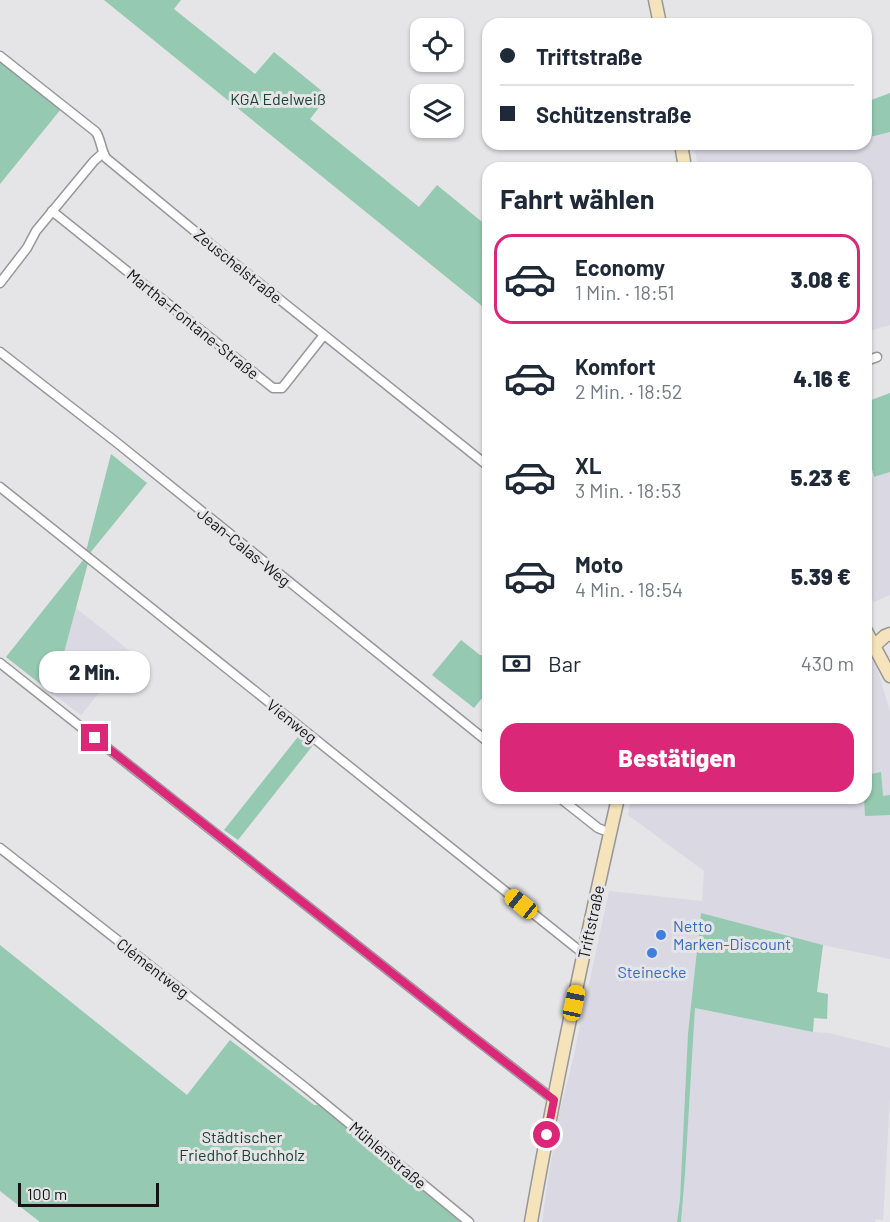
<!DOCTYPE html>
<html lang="de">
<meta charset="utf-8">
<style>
:root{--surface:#fff;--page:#f2f2f3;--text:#1f2937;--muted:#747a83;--line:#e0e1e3;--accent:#db2777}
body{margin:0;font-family:Barlow,sans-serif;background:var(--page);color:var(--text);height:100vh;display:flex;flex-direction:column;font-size:22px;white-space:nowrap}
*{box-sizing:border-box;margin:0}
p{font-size:20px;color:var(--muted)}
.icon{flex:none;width:33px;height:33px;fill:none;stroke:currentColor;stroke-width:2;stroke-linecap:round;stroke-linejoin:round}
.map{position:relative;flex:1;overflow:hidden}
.panel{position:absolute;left:482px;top:162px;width:390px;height:642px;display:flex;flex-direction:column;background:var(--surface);border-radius:18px;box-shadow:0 2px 4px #0004}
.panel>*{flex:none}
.top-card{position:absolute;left:482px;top:18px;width:390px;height:132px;border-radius:18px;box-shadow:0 2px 4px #0004;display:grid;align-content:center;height:132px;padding:0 18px;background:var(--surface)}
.controls{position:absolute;left:410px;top:18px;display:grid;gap:12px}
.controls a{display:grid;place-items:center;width:54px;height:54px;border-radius:12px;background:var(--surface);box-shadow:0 2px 4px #0004;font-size:30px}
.scale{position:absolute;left:18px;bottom:15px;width:141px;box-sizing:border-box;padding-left:6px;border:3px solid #141415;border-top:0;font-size:16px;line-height:21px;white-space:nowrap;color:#141415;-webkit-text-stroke:4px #e5e4e7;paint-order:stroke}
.end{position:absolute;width:27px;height:27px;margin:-14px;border:8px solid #db2777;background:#fff;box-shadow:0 0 0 3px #fff}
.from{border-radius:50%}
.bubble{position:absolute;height:42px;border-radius:18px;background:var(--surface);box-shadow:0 2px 4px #0004;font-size:20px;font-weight:800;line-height:42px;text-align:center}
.car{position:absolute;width:18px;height:36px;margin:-18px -9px;border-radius:8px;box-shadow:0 0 4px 2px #0007;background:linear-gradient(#f5c518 24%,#345 0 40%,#f5c518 0 76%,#345 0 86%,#f5c518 0)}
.top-card b{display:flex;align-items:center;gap:21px;height:57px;font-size:22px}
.top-card b+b{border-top:2px solid var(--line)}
.top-card i{width:15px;height:15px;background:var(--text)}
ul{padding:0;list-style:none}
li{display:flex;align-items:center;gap:18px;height:90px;margin:0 12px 9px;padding:0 6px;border:3px solid transparent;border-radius:18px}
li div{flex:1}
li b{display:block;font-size:22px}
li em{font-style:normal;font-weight:800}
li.selected{border-color:var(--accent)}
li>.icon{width:54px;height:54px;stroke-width:1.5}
h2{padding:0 18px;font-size:27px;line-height:72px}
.pay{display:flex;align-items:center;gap:15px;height:66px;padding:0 18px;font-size:22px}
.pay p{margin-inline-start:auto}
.primary-button{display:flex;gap:12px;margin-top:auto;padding:12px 18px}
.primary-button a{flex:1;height:69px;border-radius:18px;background:var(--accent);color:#fff;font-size:24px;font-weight:800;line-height:69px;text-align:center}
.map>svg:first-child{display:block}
.built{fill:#dad8e3}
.green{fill:#95c9b1}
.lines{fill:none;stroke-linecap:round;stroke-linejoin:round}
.street-casing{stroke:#979699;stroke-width:11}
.secondary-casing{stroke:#979699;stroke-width:15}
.street{stroke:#fff;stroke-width:8}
.secondary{stroke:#f5e3bb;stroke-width:12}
.route{stroke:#db2777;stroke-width:8}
.shop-dot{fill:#3f7fe0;stroke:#e5e4e7;stroke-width:2}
.labels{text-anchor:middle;stroke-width:6;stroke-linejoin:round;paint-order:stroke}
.park-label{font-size:16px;fill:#194131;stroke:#e5e4e7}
.street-label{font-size:16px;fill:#141415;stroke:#e5e4e7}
.shop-label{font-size:16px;fill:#366cbe;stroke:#e5e4e7;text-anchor:start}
</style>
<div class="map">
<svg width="890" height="1222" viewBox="0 0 890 1222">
<rect width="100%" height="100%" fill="#e5e4e7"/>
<g class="built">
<path d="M890,132V325L866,332V168H698L694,144H866V138Z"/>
<path d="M890,472V595L874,602L866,587V480Z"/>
<path d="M76,608L131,652L81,715L53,694Z"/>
<path d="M866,659L873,661L879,674L890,712V959L823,945L701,913L688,1033L680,1199L677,1222H542L548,1179L560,1110L571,1068L609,891L702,901L704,871L628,815L631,798H866Z"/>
<path d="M695,1008L813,1032L829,1033L890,1048V1098L883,1220L876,1219L875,1222H681L685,1174Z"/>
</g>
<g class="green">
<path d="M104,0H181L174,9L255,74L274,52L328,96L310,119L419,207L437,185L487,226V310Z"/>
<path d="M0,62L61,109L0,184Z"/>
<path d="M890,93V132L866,138V102Z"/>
<path d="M890,393V472L874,477L866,446V402Z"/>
<path d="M111,454L147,483L90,553L86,551Z"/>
<path d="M84,559L88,563L53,694L6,657Z"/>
<path d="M461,640L480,655L487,656V692L474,708L432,675Z"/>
<path d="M301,733L314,744L238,840L224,830Z"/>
<path d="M881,772L883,796L890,795V815L865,816L864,798H866V775Z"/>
<path d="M701,913L823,945L817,992L828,994L827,1019L814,1018L813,1032L695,1008L685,1174L681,1222H677L680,1199L688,1033Z"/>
<path d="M0,945L187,1095L230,1040L314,1105H319L349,1127L463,1222H40L0,1191Z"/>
</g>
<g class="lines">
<defs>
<g id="street">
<path d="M0,56L96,132C101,140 101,150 106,158L214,247L488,466"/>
<path d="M52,211L273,388H282L324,335"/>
<path d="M0,283L27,248L36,231L94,161L103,153"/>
<path d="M0,352L116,442L488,742"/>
<path d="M866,361L877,357"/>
<path d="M0,487L575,947L584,954"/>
<path d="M866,651L874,646"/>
<path d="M0,663L460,1027L554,1100"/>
<path d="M560,798L598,828L603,830L610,832"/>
<path d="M0,848L306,1088L469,1222"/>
</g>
<g id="secondary">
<path d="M655,0L660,24"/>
<path d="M681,144L685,168"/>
<path d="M866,631L890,676"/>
<path d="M874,646L885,636L890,634"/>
<path d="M531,1222C556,1080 586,939 618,798"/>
</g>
</defs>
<use href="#street" class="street-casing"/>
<use href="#secondary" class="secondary-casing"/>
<use href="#street" class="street"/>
<use href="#secondary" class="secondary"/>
</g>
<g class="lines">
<path class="route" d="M95,738L460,1027L554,1100L547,1135"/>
</g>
<g class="shop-dot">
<circle cx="661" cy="935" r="6"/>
<circle cx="652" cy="953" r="6"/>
</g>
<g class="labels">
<g class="park-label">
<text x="278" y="105">KGA Edelweiß</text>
<text x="242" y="1143">Städtischer<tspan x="242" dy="18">Friedhof Buchholz</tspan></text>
</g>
<g class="street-label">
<text transform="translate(238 266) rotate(39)" y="6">Zeuschelstraße</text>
<text transform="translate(193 324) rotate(39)" y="6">Martha-Fontane-Straße</text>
<text transform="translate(244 547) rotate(39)" y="6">Jean-Calas-Weg</text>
<text transform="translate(292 721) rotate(39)" y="6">Vienweg</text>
<text transform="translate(591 922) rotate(-78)" y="6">Triftstraße</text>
<text transform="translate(153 968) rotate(38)" y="6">Clémentweg</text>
<text transform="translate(388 1155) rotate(40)" y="6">Mühlenstraße</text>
</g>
<g class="shop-label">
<text x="673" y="932">Netto<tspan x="673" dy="18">Marken-Discount</tspan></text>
<text x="652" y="978" text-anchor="middle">Steinecke</text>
</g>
</g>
</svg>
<div class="controls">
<a><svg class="icon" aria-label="locate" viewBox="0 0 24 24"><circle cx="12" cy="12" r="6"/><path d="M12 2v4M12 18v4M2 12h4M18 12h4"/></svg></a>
<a><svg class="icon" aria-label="layers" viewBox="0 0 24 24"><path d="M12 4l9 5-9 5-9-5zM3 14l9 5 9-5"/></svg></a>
</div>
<div class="scale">100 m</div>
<i class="end from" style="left:547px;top:1135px"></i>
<i class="end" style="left:95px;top:738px"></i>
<div class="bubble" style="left:39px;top:651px;width:111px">2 Min.</div>
<i class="car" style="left:521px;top:904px;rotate:309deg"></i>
<i class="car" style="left:574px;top:1003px;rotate:12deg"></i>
<div class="top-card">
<b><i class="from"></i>Triftstraße</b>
<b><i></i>Schützenstraße</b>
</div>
<section class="panel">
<h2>Fahrt wählen</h2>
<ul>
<li class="selected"><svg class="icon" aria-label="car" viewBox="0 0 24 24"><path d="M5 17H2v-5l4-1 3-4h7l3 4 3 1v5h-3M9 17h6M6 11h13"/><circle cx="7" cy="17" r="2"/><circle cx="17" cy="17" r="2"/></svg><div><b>Economy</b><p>1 Min. · 18:51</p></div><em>3.08 €</em></li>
<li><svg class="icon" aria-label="car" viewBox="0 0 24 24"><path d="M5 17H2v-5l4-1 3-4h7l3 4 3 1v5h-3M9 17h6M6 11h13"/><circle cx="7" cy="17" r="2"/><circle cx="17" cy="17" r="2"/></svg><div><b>Komfort</b><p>2 Min. · 18:52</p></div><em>4.16 €</em></li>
<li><svg class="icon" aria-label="car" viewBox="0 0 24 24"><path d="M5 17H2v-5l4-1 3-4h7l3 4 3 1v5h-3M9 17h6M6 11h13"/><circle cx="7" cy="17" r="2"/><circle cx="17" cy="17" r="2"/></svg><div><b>XL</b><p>3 Min. · 18:53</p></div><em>5.23 €</em></li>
<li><svg class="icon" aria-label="car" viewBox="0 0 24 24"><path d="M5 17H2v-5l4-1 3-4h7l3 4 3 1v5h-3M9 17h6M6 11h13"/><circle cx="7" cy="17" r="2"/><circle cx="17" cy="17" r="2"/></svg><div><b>Moto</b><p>4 Min. · 18:54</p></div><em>5.39 €</em></li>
</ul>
<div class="pay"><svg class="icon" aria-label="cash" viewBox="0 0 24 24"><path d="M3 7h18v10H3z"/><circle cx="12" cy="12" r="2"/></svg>Bar<p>430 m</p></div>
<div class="primary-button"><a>Bestätigen</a></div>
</section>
</div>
